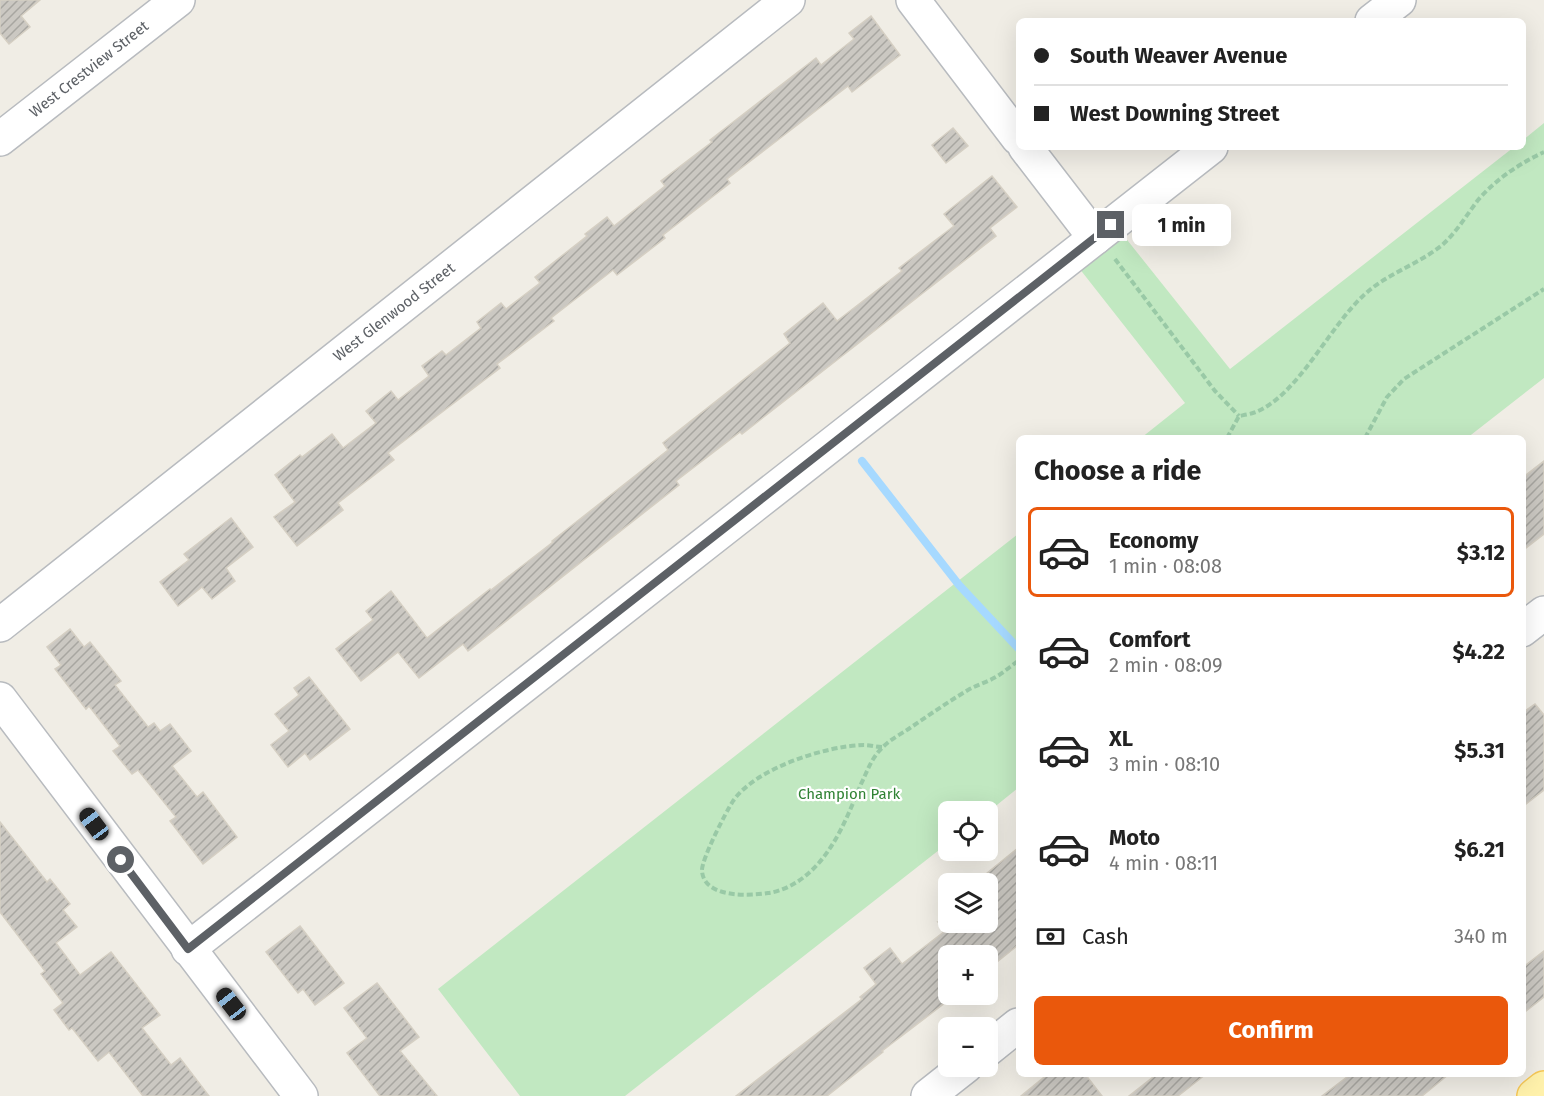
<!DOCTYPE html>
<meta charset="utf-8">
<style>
:root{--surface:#fff;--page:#f6f6f6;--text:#222;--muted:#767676;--line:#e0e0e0;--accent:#ea580c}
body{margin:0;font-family:"Fira Sans",sans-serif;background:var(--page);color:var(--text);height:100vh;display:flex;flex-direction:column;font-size:22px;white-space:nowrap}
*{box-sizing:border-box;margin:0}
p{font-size:20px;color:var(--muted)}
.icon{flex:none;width:33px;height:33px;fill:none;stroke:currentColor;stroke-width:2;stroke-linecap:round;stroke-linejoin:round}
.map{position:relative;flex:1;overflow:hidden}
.panel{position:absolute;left:1016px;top:435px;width:510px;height:642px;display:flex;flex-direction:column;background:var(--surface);border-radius:9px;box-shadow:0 6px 24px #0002}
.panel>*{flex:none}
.banner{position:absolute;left:1016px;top:18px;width:510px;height:132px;border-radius:9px;box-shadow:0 6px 24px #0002;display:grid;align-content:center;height:132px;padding:0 18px;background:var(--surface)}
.controls{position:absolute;left:938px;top:801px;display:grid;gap:12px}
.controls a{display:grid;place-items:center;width:60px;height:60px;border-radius:9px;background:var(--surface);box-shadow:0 6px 24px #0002;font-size:30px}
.end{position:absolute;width:27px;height:27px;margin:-14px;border:8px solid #5d6166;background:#fff;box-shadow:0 0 0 3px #fff}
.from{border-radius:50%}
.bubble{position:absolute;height:42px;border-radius:9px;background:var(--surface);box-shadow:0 6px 24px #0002;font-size:20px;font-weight:700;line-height:42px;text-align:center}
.car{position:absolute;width:18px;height:36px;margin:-18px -9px;border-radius:8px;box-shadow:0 0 4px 2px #0007;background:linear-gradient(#222 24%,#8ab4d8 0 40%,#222 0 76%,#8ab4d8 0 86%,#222 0)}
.banner b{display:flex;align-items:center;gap:21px;height:57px;font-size:22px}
.banner b+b{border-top:2px solid var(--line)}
.banner i{width:15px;height:15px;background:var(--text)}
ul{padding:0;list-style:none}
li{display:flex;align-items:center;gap:18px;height:90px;margin:0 12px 9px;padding:0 6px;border:3px solid transparent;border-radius:9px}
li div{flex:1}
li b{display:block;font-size:22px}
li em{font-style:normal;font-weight:700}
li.selected{border-color:var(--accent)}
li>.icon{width:54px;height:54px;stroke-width:1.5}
h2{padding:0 18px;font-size:27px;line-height:72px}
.pay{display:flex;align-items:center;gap:15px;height:66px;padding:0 18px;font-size:22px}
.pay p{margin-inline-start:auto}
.button{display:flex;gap:12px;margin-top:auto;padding:12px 18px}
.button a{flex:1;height:69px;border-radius:9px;background:var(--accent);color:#fff;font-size:24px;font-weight:700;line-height:69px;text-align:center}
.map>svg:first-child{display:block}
.park{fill:#c1e8c1}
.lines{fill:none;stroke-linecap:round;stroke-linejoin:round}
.stream{stroke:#a6d9ff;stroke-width:8}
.building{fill:url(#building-hatch);stroke:#d5cfc3;stroke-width:1.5}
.minor-casing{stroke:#b8bbbf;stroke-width:36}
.major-casing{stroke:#f6c857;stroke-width:36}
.path{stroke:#99c9a6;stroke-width:4;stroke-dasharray:6 3;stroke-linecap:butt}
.minor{stroke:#fff;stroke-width:33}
.major{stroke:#fff1ab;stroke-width:33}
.route{stroke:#5d6166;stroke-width:8}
.labels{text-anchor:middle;stroke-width:4.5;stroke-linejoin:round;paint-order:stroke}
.street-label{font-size:15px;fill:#5d6166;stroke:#fff}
.park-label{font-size:15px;fill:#308234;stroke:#fff}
</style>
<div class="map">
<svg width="1544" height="1096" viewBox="0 0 1544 1096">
<defs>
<pattern id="building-hatch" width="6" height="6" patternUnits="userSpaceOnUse" patternTransform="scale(1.5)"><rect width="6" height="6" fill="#cbc8c2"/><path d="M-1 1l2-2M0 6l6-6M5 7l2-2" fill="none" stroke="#a8a6a1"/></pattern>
</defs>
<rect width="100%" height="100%" fill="#f0ede5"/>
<g class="park">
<path d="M1544,123V378L1467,438H1141L1185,403L1079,268L1124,236L1230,369L1514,147H1522L1523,140Z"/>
<path d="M1018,534V788L987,813V812H948V843L625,1096H520L438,989Z"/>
</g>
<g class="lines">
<path class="stream" d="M862,461L959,585L1018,648"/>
</g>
<g class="building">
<path d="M0,0H40L21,16L30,27L9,44L0,33Z"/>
<path d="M871,16L900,55L852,92L848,86L727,179L730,183L663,235L665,238L617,275L613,270L551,318L554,321L497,364L500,368L388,453L394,460L338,503L343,510L297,546L274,517L295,502L275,475L300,455L302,457L332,434L343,448L376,423L366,411L391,391L398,400L429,376L422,366L442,351L446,355L481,328L477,322L501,303L506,309L540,283L535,277L587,236L585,234L607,217L614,226L665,186L661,181L712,142L710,140L816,58L821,65L854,39L849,33Z"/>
<path d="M953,128L968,146L946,163L932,145Z"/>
<path d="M992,176L1017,207L990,228L996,236L742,434L740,432L676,481L679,485L468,651L463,644L419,678L398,652L361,681L336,649L373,620L366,611L391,591L427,638L490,589L491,590L553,542L552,541L668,450L663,443L790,343L784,334L823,303L837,321L902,271L899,268L954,226L944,214Z"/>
<path d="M1544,461V534L1522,551V478Z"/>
<path d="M231,518L253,547L226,568L235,581L212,599L202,587L178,606L160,582L189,560L184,554Z"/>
<path d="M70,629L84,647L90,642L121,681L115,685L148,727L154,723L160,731L170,724L191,751L172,766L197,797L203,792L237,837L203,864L170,821L176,817L138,770L132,774L113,751L120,746L89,706L86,709L55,669L61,665L47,647Z"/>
<path d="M309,677L350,729L310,760L305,753L288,767L271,745L289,731L275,714L299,695L294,688Z"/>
<path d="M1535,704L1544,715V790L1522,807V713Z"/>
<path d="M0,822L47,882L50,879L70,904L63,910L77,927L56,943L80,975L111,952L160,1015L142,1028L171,1065L180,1058L209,1096H143L109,1052L98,1061L72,1028L69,1030L54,1010L63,1003L41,974L45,971L0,912Z"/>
<path d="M1018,848V945L987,970V956H948V994H952L954,996L882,1051L883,1052L827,1096H736L862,999L860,997L876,984L864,968L890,948L902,964L945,931L938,922H987V873Z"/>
<path d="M300,926L344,983L315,1005L303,989L298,993L266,952Z"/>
<path d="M1544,951V997L1522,1014V968Z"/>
<path d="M377,983L419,1037L400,1051L437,1096H380L347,1053L367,1038L344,1008Z"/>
<path d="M1048,1074H1085L1102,1096H1021Z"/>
<path d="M1157,1074H1206L1178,1096H1129Z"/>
<path d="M1351,1074H1449L1422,1096H1322Z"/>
</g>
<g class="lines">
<defs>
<g id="minor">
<path d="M913,0L1018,138"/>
<path d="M1372,21L1399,0"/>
<path d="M0,139L178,0"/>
<path d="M1025,147L1095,238"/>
<path d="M0,625L788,0"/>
<path d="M1522,630L1544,613"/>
<path d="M0,699L301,1096"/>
<path d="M188,949L1211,147"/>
<path d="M987,1050L1018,1025"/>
<path d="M928,1096L966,1066"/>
</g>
<path id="major" d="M1534,1096L1544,1088"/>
</defs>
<use href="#minor" class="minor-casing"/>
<use href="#major" class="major-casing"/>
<g class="path">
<path d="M1115,259L1215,391L1239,416"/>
<path d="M1227,438L1239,416C1244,415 1251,414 1256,412C1298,395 1329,327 1364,295C1386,274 1417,265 1441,246C1456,233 1466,216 1478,200C1496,179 1519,164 1544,152"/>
<path d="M1365,438L1387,397L1404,379L1544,289"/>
<path d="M882,747C876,747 870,745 864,745C825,746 756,768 733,801C726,812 701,860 702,871C704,898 748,896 768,893C778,892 789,887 797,882C831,860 846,820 861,784C867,772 871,759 881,749C889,740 901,734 910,728C929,715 948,702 968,690C977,685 987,682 996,677C1004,672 1011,666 1018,661"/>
</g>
<use href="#minor" class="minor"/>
<use href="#major" class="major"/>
</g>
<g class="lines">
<path class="route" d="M121,860L188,949L1111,225"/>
</g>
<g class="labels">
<g class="street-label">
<text transform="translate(89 69) rotate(-38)" y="5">West Crestview Street</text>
<text transform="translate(394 312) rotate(-38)" y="5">West Glenwood Street</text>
</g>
<g class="park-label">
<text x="849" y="799">Champion Park</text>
</g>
</g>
</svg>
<div class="controls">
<a><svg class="icon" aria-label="locate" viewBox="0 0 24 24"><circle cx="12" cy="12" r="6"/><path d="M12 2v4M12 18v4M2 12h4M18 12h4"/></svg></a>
<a><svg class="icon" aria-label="layers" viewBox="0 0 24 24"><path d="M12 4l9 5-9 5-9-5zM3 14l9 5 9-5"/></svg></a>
<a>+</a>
<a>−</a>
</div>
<i class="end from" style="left:121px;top:860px"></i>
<i class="end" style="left:1111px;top:225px"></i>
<div class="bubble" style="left:1132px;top:204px;width:99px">1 min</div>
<i class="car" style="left:94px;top:824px;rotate:323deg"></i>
<i class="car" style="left:231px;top:1004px;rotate:322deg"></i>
<div class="banner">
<b><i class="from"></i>South Weaver Avenue</b>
<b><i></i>West Downing Street</b>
</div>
<section class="panel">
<h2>Choose a ride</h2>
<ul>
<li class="selected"><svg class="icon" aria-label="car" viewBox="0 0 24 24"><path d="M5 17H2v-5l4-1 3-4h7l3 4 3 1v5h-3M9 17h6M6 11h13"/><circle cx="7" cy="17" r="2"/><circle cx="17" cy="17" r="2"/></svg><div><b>Economy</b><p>1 min · 08:08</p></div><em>$3.12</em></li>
<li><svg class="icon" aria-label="car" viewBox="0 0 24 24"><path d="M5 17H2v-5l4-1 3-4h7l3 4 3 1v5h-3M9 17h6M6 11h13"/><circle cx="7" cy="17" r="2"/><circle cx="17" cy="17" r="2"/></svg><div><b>Comfort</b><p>2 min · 08:09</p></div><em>$4.22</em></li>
<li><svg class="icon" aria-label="car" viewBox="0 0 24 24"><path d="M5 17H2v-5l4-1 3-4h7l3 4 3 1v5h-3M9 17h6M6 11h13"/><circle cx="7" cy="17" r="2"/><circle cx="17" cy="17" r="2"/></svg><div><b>XL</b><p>3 min · 08:10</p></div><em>$5.31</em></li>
<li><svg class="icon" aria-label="car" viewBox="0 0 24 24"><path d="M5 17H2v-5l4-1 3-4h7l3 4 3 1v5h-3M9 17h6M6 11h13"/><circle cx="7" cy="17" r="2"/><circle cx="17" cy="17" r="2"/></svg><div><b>Moto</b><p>4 min · 08:11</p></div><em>$6.21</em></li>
</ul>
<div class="pay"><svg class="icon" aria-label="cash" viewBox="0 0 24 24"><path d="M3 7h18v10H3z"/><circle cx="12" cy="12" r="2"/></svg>Cash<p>340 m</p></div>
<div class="button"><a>Confirm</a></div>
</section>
</div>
